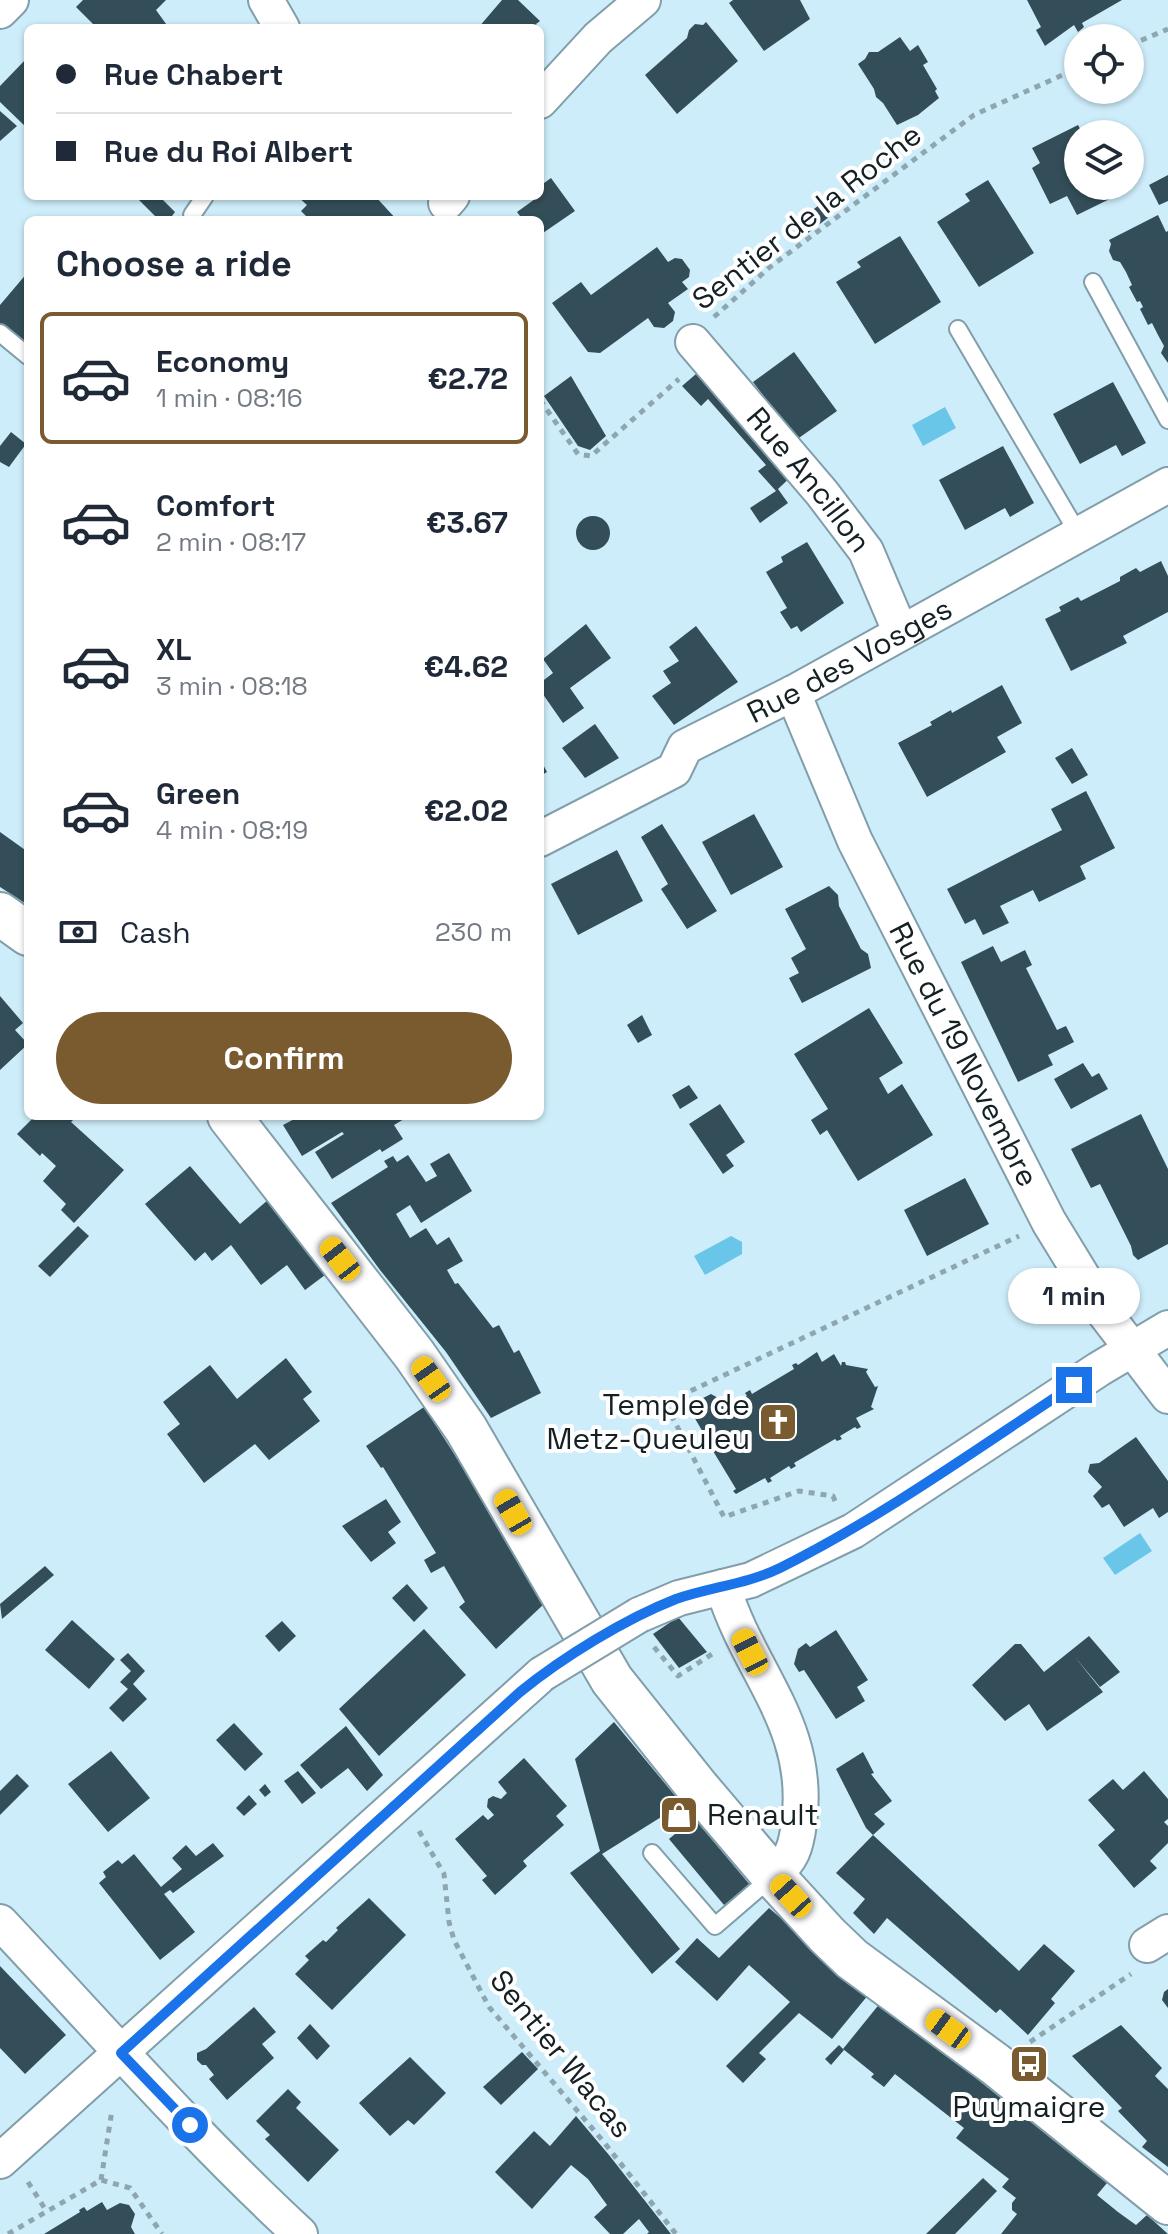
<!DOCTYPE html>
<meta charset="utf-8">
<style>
:root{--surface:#fff;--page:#f6f6f7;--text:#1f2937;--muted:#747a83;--line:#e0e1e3;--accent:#795b2f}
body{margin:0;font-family:"Space Grotesk",sans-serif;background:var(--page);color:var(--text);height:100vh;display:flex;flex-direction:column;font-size:30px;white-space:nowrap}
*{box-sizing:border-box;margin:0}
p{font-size:26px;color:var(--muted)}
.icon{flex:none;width:44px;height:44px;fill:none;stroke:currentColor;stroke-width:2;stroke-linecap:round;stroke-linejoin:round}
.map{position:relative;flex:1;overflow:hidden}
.details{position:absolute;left:24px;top:216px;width:520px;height:904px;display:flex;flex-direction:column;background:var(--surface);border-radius:12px;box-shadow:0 2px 6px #0004}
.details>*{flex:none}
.top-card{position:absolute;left:24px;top:24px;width:520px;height:176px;border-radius:12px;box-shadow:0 2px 6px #0004;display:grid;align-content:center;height:176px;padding:0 32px;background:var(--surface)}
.tools{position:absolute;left:1064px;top:24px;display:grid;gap:16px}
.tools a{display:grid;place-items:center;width:80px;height:80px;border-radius:50%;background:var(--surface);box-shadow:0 2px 6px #0004;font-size:40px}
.end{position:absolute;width:36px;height:36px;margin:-18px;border:10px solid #1a73e8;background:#fff;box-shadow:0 0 0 4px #fff}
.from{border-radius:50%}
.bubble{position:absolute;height:56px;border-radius:28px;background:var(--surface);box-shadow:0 2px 6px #0004;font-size:26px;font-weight:700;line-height:56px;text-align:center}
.car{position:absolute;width:24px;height:48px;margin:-24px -12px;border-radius:10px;box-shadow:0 0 6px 2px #0007;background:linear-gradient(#f5c518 24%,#345 0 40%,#f5c518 0 76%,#345 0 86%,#f5c518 0)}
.top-card b{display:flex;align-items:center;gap:28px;height:76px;font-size:30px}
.top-card b+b{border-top:2px solid var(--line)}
.top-card i{width:20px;height:20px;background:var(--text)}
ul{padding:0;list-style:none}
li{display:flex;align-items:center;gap:24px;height:132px;margin:0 16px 12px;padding:0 16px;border:4px solid transparent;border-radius:12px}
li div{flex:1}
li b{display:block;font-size:30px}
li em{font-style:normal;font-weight:700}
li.on{border-color:var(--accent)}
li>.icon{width:72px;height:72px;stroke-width:1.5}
h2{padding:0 32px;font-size:36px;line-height:96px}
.pay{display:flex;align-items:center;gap:20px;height:88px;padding:0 32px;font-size:30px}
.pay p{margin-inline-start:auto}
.cta{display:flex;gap:16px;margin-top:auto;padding:16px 32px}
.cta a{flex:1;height:92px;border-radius:48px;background:var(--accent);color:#fff;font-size:32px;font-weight:700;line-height:92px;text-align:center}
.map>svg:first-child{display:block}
.water{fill:#69c6e9}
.building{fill:#334e58}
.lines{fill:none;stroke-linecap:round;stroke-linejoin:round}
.service-casing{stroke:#819eaa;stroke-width:20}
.minor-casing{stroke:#819eaa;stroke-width:38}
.tertiary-casing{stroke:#819eaa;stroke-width:46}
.path{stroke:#8ea6b0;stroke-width:5;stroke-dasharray:6 6;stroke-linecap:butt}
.service{stroke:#fff;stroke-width:16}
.minor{stroke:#fff;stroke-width:34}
.tertiary{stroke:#fff;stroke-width:42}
.minor-bridge-casing{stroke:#819eaa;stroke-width:38;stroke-linecap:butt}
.minor-bridge{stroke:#fff;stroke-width:34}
.route{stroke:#1a73e8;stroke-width:10}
.labels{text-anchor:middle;stroke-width:8;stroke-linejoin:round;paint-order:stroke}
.street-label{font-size:30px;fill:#142024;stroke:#fff}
.poi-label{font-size:30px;fill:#142024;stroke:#fff;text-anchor:end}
</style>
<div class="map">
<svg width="1168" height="2234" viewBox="0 0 1168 2234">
<rect width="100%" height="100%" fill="#ceedfa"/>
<g class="water">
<path d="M945,407L956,428L923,446L912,425Z"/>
<path d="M731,1236L742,1242V1254L705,1275L694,1256Z"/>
<path d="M1140,1533L1152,1551L1115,1575L1103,1558Z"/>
</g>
<g class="building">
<path d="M83,0H166L156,10L169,28H97L76,7Z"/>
<path d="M502,0H518L540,21L536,24L538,28H478Z"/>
<path d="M733,0H800L810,19L764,51L729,3Z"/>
<path d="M1027,0H1122L1082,23L1084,27L1078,32L1074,25L1045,46L1036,30L1041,27Z"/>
<path d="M706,22L738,61L677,114L645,75L687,38L689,30L695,24L703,25Z"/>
<path d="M900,37L910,51L918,45L928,62L923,65L937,89L935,91L939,98L918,115L897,125L883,103L876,97L874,89L858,64L865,59L869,52H878Z"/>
<path d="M28,57V129L0,102V86Z"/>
<path d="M0,111L17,126L0,141Z"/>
<path d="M1078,125L1083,134H1078V186H1116L1120,194L1077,215L1067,196L1050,204L1032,168L1040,163L1032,148Z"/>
<path d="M1168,175V201L1159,205L1149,185Z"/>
<path d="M551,178L575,211L540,235V220H523L517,212L535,199L532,196H540V186Z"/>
<path d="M988,180L1034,253L979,287L937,222L970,201L965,194Z"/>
<path d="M135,196H159L175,212L169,220H159Z"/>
<path d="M297,196H375L397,220H310L301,211L307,205Z"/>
<path d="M822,203L829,217L808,233L799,220Z"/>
<path d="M1158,215L1166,232L1168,231V363L1161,353L1164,346L1158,335L1152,323L1148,325L1140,309L1143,307L1140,301L1137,302L1129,287L1132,285L1126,272L1120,262L1113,260L1109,251L1111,244L1109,240Z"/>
<path d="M900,236L941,302L875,344L836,282L861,267L857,262Z"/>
<path d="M657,247L668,262L675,258L682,259L690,270L689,277L682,282L688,289L668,303L675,312L673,321L664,328L654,327L648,318L600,353L588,352L552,303L581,282L591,295Z"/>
<path d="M28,272V348L0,324V305Z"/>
<path d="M794,352L837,411L796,440L753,382Z"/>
<path d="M703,368L796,472L778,489L788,503L760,523L750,508L776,491L758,471L766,465L708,399L701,406L682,386Z"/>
<path d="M571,376L606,436L590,450L578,446L544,396Z"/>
<path d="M1113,382L1146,443L1122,456L1116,445L1080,464L1053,414Z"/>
<path d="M11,432L26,444L9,467L0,462V446Z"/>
<path d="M1003,446L1034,503L1010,517L1005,508L965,530L939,480Z"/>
<circle cx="593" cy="533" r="17"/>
<path d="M807,542L844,603L801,632L797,626L791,629L780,612L787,608L766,572L783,562L781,557Z"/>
<path d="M1161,561L1168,576V612L1123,636L1127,643L1071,671L1045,619L1061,611L1059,607L1078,597L1081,601L1120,581V577L1136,568L1140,572Z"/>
<path d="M586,624L611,658L570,688L584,708L563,723L540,690V683L553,673L543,659Z"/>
<path d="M696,626L738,682L674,725L652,696L671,683L663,671L679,661L669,647Z"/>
<path d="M1002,685L1022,723L997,737L1006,752L927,797L898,743L932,725L930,722L951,710L952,713Z"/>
<path d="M595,724L619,758L585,778L562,748Z"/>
<path d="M1072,748L1088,775L1072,784L1055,758Z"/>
<path d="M540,759L547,772L540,776Z"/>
<path d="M1086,791L1115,848L1080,866L1086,879L1039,902L1033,890L1000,906L1009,923L983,935L975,919L965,924L947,889L1062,830L1051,809Z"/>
<path d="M754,814L783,867L731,895L702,842Z"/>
<path d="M662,824L717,911L687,929L661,889L668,884L641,837Z"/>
<path d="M0,832L28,852V905L0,887Z"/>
<path d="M617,850L643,901L578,935L551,884Z"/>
<path d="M829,886L838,895L839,906L861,949L868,954L871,968L802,1003L789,978L799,973L791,958L806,949L785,909Z"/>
<path d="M993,946L1001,962L1025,950L1032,965L1026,968L1057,1030L1066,1026L1074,1042L1048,1055L1053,1065L1018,1082L961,962Z"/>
<path d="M0,996L23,1023L15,1030L28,1044L0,1070Z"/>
<path d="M869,1008L903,1063L879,1078L888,1094L902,1084L933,1135L858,1181L827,1130L820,1135L811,1120L828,1109L794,1054Z"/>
<path d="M642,1015L652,1035L638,1043L627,1025Z"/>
<path d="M1083,1063L1092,1077L1099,1073L1108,1089L1071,1109L1054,1079Z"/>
<path d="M689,1085L698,1098L680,1109L672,1095Z"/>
<path d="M720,1104L745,1142L726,1155L734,1166L723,1174L689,1124Z"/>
<path d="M1141,1114L1168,1169V1244L1138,1260L1133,1255L1131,1246L1100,1184L1091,1188L1071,1149Z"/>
<path d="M35,1116H77L71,1122L124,1170L74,1223L61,1210L66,1204L43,1181L56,1166L42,1153L40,1156L17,1134Z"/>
<path d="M300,1116H409L394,1125L403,1139L382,1152L380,1149L332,1179L315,1152L344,1134L342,1132L302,1156L283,1125Z"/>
<path d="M449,1153L472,1191L421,1223L410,1205L396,1214L410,1238L426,1228L437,1245L449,1237L463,1261L447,1270L455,1284L458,1283L493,1328L499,1325L514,1353L519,1350L541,1393L491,1418L446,1352L380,1270L331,1203L388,1167L384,1161L393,1156L397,1162L408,1155L426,1182L437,1176L430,1164Z"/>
<path d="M190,1166L240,1224L269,1199L325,1275L305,1290L287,1265L261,1285L231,1245L212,1261L205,1252L195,1261L145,1204Z"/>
<path d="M965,1178L989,1224L927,1256L904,1210Z"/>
<path d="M78,1226L89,1236L50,1277L38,1266Z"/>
<path d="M817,1352L822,1362L834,1354L841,1366L842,1362H845L846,1365L868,1369L866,1372L875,1387L878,1386L871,1407L874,1409L856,1418L861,1427L857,1429L855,1427L840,1436L842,1439L837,1441L835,1439L794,1463L796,1466L791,1469L789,1466L770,1478L772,1481L768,1483L765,1478L736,1494L733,1491L736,1489L710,1446L707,1447L705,1443L708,1441L693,1415L698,1413L699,1400L711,1394L720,1399L725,1397L730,1406L747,1396L745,1393L750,1390L752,1394L794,1369L792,1365L796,1363L798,1365Z"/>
<path d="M286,1358L312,1392L303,1399L320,1421L269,1460L255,1444L204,1483L167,1434L180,1424L163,1402L210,1365L237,1399Z"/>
<path d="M424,1407L469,1477L544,1604L496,1649L459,1607L465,1602L444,1566L431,1573L424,1560L436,1553L383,1467L381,1468L366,1446Z"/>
<path d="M1136,1437L1168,1481V1512L1159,1518L1153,1508L1124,1527L1109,1504L1102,1508L1093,1496L1102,1487L1088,1472L1090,1464L1099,1463Z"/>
<path d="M386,1499L401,1522L388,1532L396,1543L371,1562L342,1526Z"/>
<path d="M45,1566L54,1575L2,1619L0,1604Z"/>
<path d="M407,1584L428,1608L414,1622L392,1598Z"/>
<path d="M678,1617L707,1652L679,1668L653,1634Z"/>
<path d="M72,1620L115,1659L89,1689L45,1650Z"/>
<path d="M282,1621L296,1636L279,1652L265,1636Z"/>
<path d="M424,1629L466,1675L379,1756L339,1709Z"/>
<path d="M836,1630L868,1680L857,1687L865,1701L836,1719L804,1670L799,1672L794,1664L798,1649L806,1643L810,1647Z"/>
<path d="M1089,1636L1120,1672L1100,1687L1074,1656L1103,1692L1047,1731L1029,1704L1005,1721L972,1685L1015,1644H1021L1044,1672Z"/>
<path d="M128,1653L145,1671L133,1684L147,1699L123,1722L109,1708L128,1689L120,1682L131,1671L120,1660Z"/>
<path d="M614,1722L682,1804L602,1854L680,1949L652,1974L570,1873L600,1851L575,1759Z"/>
<path d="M234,1723L263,1754L245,1771L216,1740Z"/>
<path d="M346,1726L383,1775L367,1791L348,1768L321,1789L300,1765Z"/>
<path d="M111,1751L150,1798L108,1832L68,1784Z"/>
<path d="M863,1752L874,1773L871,1774L892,1801L874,1814L885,1824L873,1835L866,1828L836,1769Z"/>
<path d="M524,1758L567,1806L556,1816L564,1825L523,1861L527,1866L495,1895L482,1880L487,1876L455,1839L483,1815L488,1820L494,1815L487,1807L488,1799L493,1796L501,1799L507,1793L498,1782Z"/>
<path d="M298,1771L316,1793L302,1804L284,1781Z"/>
<path d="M1144,1771L1168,1799V1819L1164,1822L1168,1826V1843L1150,1861L1157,1868L1134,1888L1098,1845L1115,1830L1088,1800L1113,1779L1123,1790Z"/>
<path d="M17,1774L29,1786L0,1815V1791Z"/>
<path d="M265,1784L271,1792L265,1797L259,1790Z"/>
<path d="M249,1795L257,1804L244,1816L236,1808Z"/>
<path d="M694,1818L750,1885L724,1905L669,1839Z"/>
<path d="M873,1835L1019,1971L1044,1944L1075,1971L1051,1999L1055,2003L1028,2035L1000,2009L996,2013L887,1918L874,1934L853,1913L865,1899L836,1873Z"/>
<path d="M213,1843L224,1856L173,1893L170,1890L164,1894L195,1932L160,1960L99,1883L106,1877L103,1872L118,1860L122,1864L134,1854L161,1887L182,1869L172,1858L186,1845L196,1856Z"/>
<path d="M369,1898L406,1935L332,2010L295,1974L309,1960L305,1956L323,1940L326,1942L338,1930L336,1928Z"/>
<path d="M769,1908L869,1994L832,2039L799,2013L759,2053L766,2059L743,2083L726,2066L790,2002L749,1965L717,2001L675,1962L697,1938L719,1958Z"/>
<path d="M0,1966L66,2035L25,2074L0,2048Z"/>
<path d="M1168,1989V2008L1162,2000L1164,1992Z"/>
<path d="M881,2002L1107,2183L1097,2195L1118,2212L1136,2225L1147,2215L1168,2234H1001L1017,2214L1012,2210V2203L1016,2198L1002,2187L1009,2179L956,2138L964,2128L955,2121L895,2074L884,2087L871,2077L874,2074L843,2049Z"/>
<path d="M254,2007L276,2032L262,2044L274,2058L227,2100L209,2079L214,2075L206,2065H202L197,2060V2053L206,2049Z"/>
<path d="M310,2024L330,2046L317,2060L297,2038Z"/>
<path d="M1121,2025L1162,2068L1155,2076L1168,2089V2167L1142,2147L1147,2141L1118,2111L1122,2108L1072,2056Z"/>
<path d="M839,2045L844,2050L831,2065L825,2059Z"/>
<path d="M522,2052L538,2069L501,2105L483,2087Z"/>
<path d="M410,2057L446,2093L414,2125L408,2120L390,2136L359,2103Z"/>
<path d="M288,2089L301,2102L296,2108L339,2150L308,2182L265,2139L270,2135L256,2121Z"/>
<path d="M576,2116L609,2155L671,2234H647L649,2232L639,2219L623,2234H610L594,2217L607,2205L588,2179L571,2165L532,2209L495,2172L534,2131L550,2146Z"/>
<path d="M983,2178L997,2191L955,2234H926Z"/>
<path d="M102,2202L107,2210L120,2203L129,2205L135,2214L131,2227L135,2234H44L80,2212L79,2210L84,2207L87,2211Z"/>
</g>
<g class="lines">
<defs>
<g id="service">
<path d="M192,215L205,196"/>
<path d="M1093,282L1168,420"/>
<path d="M958,329L1079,535"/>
<path d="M0,333L28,356"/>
<path d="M652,1853L715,1926L773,1876"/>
</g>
<g id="minor">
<path d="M266,0L282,28"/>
<path d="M0,11L11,0"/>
<path d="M540,101L598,38L643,0"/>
<path d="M446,203L452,196"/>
<path id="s1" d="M693,342L822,493L866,551L900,631"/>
<path id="s2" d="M793,693L855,841L1049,1222L1106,1315L1168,1396"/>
<path id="s3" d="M540,839L674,770L685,747L793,693L1168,485"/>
<path d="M723,1587C749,1673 812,1725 799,1823C796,1848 792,1859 773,1876"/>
<path d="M639,1615L679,1598L751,1580L853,1531L1099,1369L1168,1328"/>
<path d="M0,1922C99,2027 194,2136 300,2234"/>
<path d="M1147,1945L1168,1932"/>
<path d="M0,2161L542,1674"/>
</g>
<g id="tertiary">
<path d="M0,914L28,934"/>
<path d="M229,1116L414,1354L466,1429L612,1680L699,1789L773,1876L827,1935L852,1959L995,2064L1168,2203"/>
</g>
</defs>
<use href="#service" class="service-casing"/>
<use href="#minor" class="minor-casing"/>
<use href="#tertiary" class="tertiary-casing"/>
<g class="path">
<path d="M1130,45L1168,29"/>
<path d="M714,317L770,267L974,115L1078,68"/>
<path d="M540,400L578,454L591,456L679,379"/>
<path d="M835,1501L833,1496L799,1491L724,1517L665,1403L1019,1236"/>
<path d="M654,1647L678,1676L712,1654"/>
<path d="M419,1831L444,1874L449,1922L454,1940L489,2007L603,2141L676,2234"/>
<path d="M1030,2042L1131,1974"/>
<path d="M101,2180L112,2110"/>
<path d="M28,2182L47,2212"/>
<path d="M8,2234L101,2180L130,2188L162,2234"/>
</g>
<use href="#service" class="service"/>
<use href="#minor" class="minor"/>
<use href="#tertiary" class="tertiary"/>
<defs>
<path id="minor-bridge" d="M542,1674L639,1615"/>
</defs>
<use href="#minor-bridge" class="minor-bridge-casing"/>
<use href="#minor-bridge" class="minor-bridge"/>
</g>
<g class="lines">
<path class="route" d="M190,2125L121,2053L520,1692C563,1657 625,1619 676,1599C711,1587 747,1584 780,1568C884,1516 978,1448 1074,1385"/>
</g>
<defs>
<symbol id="church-square" viewBox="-11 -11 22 22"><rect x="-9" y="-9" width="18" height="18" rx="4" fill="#795b2f" stroke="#fff"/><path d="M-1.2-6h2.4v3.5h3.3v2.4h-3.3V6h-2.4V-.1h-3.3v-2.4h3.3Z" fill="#fff"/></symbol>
<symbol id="shop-square" viewBox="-11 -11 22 22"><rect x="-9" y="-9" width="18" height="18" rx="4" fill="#795b2f" stroke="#fff"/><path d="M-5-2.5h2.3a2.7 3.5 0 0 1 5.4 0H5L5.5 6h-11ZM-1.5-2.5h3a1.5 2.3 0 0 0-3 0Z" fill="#fff"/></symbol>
<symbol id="bus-square" viewBox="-11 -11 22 22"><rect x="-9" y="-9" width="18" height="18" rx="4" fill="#795b2f" stroke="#fff"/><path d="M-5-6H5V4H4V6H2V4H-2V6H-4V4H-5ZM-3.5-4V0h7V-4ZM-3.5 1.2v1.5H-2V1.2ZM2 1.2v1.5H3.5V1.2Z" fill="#fff"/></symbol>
</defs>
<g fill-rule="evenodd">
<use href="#church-square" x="756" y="1400" width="44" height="44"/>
<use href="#shop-square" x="657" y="1793" width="44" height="44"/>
<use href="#bus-square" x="1007" y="2042" width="44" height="44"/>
</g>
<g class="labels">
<g class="street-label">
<text transform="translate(807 217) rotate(-38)" y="10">Sentier de la Roche</text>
<text dy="10" stroke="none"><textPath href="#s1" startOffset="180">Rue Ancillon</textPath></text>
<text dy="10" stroke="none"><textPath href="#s3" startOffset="362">Rue des Vosges</textPath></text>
<text dy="10" stroke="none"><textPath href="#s2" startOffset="400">Rue du 19 Novembre</textPath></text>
<text transform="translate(561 2054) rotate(51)" y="10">Sentier Wacas</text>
</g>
<g class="poi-label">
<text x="750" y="1415">Temple de<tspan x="750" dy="34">Metz-Queuleu</tspan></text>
<text x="707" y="1825" text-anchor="start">Renault</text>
<text x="1029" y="2117" text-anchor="middle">Puymaigre</text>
</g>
</g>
</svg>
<div class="tools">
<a><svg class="icon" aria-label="locate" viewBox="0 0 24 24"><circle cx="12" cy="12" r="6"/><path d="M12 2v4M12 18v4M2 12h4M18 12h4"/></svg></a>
<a><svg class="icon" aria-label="layers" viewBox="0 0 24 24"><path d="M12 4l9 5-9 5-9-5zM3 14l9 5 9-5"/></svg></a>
</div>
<i class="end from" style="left:190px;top:2125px"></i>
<i class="end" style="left:1074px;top:1385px"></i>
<div class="bubble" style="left:1008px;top:1268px;width:132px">1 min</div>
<i class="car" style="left:340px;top:1259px;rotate:322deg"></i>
<i class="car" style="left:431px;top:1379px;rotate:325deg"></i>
<i class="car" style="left:513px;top:1512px;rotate:330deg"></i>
<i class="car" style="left:750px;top:1652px;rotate:333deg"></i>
<i class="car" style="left:791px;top:1896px;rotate:318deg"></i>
<i class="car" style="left:948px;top:2029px;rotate:306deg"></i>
<div class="top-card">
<b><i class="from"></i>Rue Chabert</b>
<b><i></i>Rue du Roi Albert</b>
</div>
<section class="details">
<h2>Choose a ride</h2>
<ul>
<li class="on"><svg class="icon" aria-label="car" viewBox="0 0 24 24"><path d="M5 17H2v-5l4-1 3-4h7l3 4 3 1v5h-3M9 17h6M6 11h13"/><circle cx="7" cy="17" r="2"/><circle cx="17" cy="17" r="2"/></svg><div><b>Economy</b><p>1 min · 08:16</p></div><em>€2.72</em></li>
<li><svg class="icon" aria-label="car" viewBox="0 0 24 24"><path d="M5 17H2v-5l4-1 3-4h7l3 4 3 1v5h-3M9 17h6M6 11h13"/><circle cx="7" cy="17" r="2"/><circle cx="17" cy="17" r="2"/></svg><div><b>Comfort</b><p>2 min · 08:17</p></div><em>€3.67</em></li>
<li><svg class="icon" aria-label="car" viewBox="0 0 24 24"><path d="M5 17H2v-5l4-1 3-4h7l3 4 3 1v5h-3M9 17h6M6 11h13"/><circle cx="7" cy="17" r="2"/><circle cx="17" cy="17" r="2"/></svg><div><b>XL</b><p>3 min · 08:18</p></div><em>€4.62</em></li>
<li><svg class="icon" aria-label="car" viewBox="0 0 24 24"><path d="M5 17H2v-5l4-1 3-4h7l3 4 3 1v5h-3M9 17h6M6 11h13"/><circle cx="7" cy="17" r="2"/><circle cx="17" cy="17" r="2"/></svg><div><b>Green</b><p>4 min · 08:19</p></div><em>€2.02</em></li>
</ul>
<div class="pay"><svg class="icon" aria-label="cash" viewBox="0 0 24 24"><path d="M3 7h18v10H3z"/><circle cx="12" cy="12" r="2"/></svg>Cash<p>230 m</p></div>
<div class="cta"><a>Confirm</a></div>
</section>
</div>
